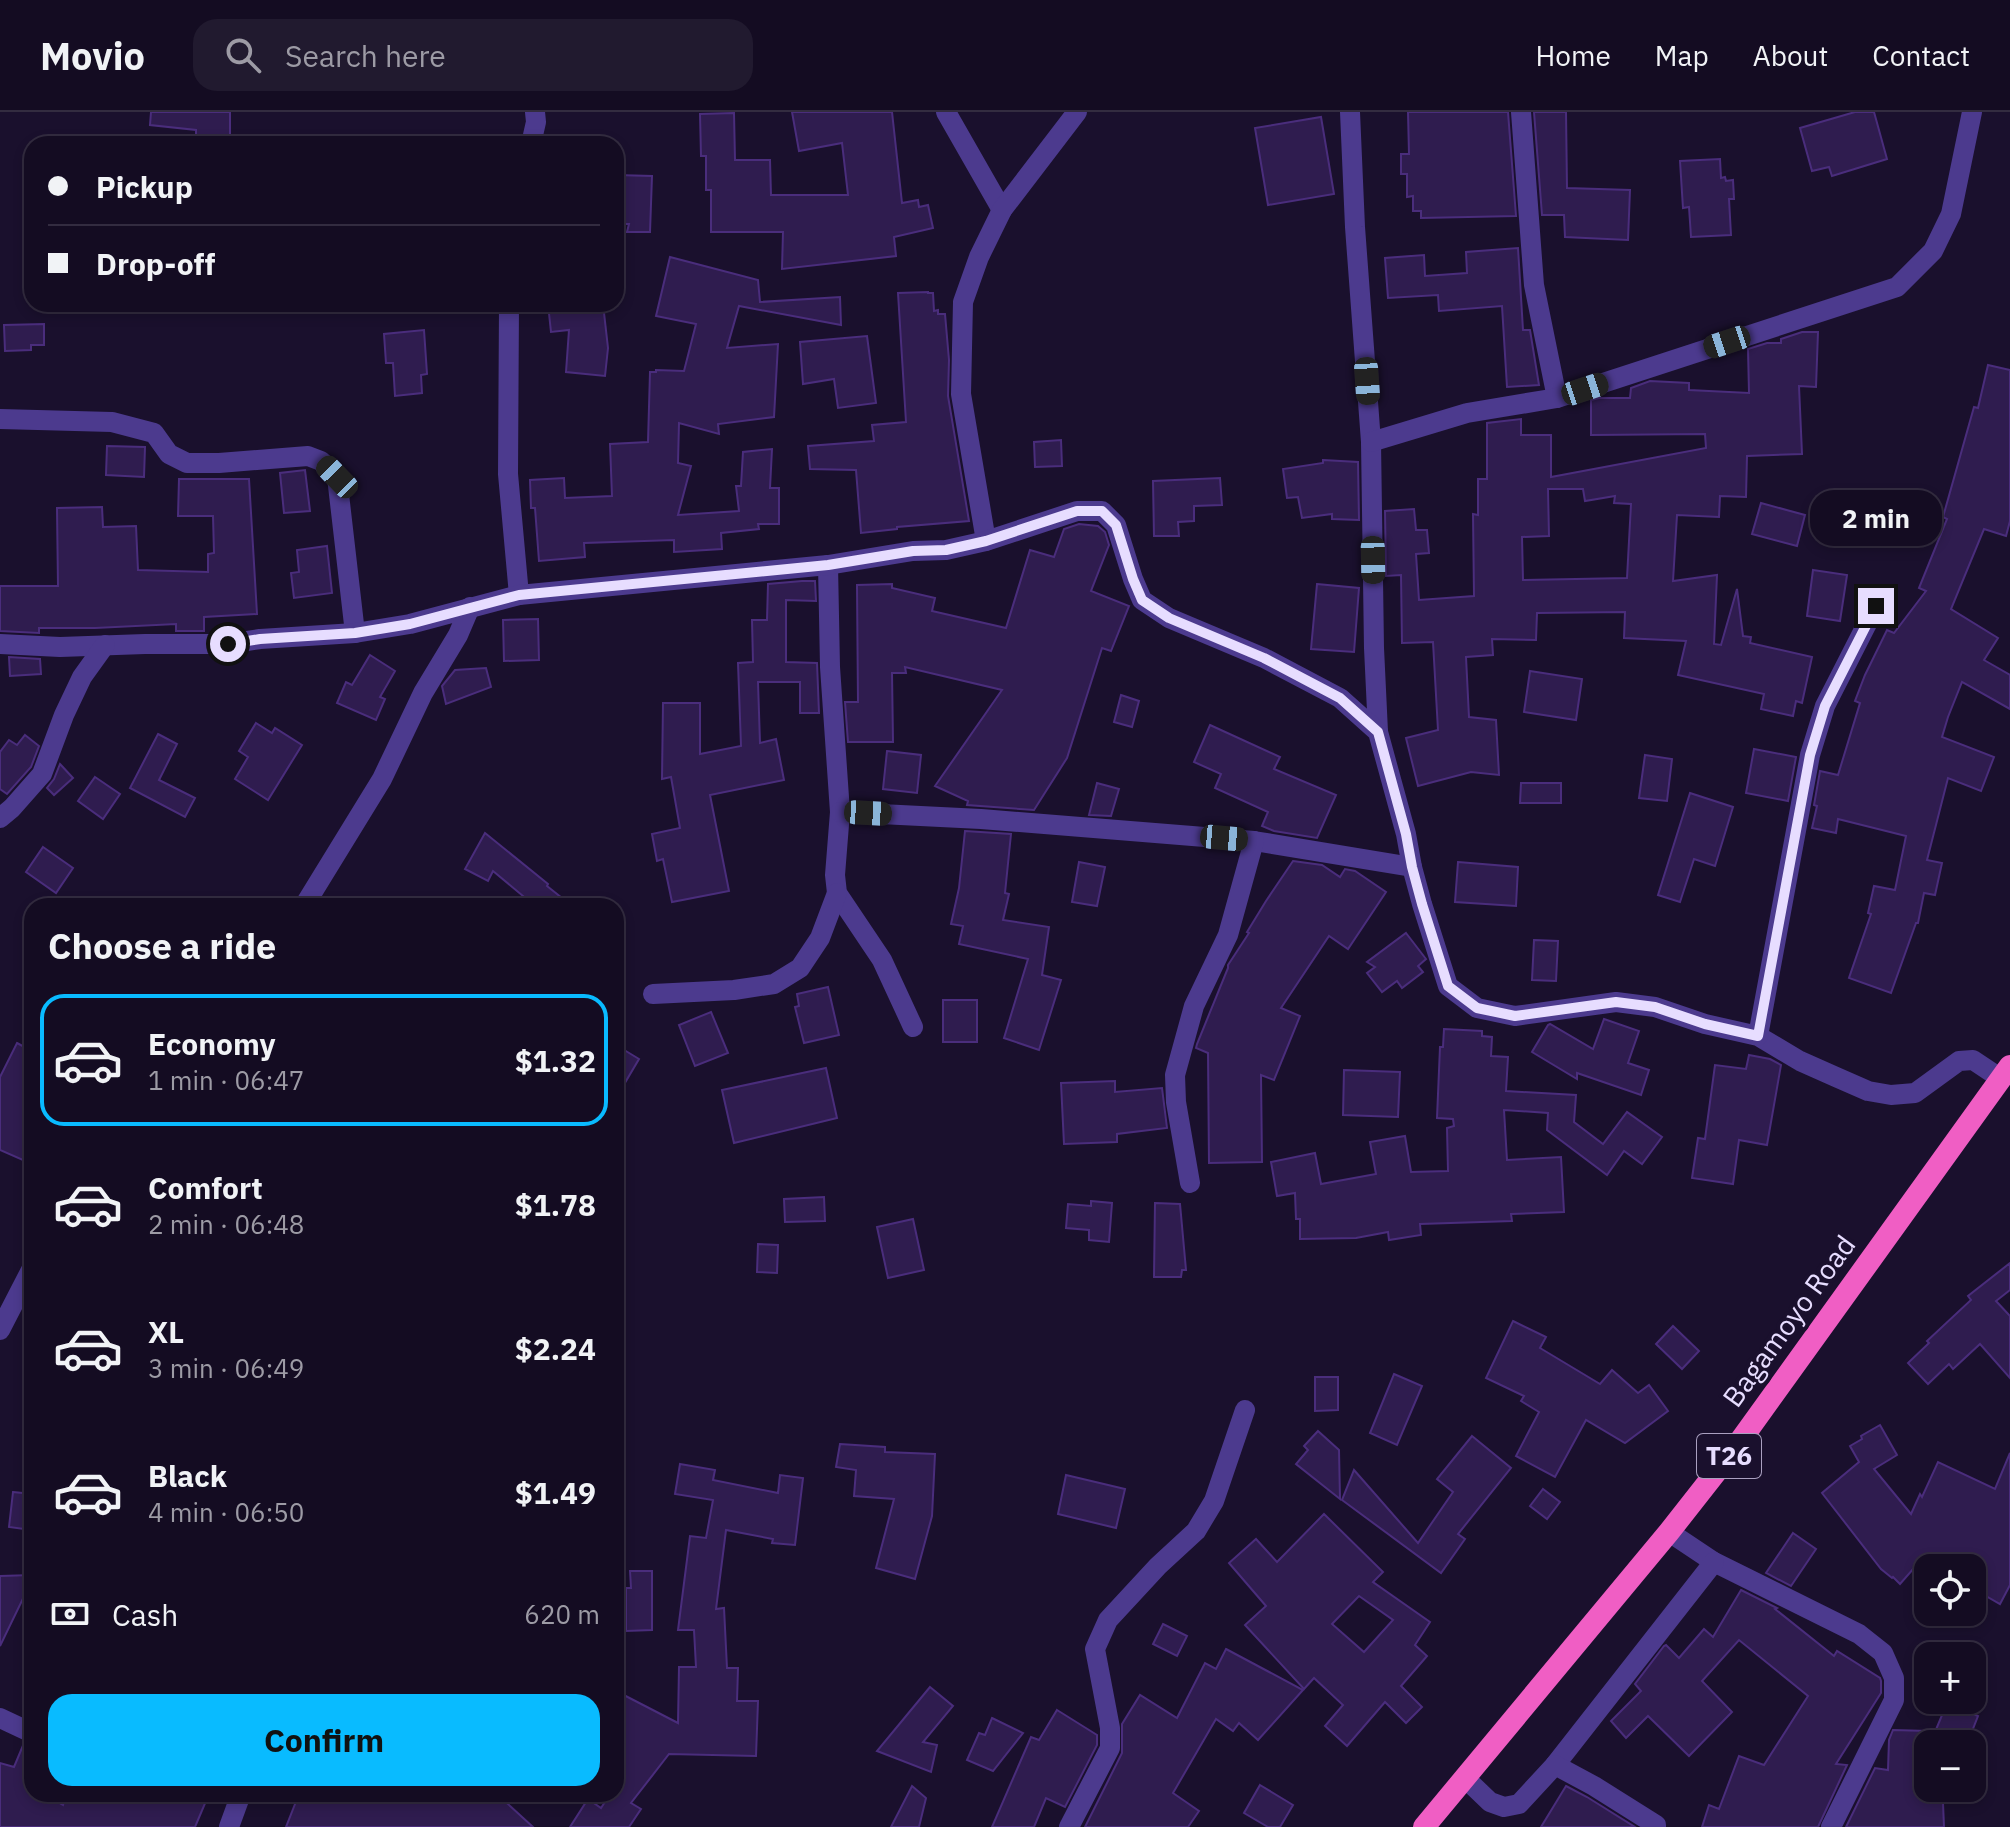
<!DOCTYPE html>
<meta charset="utf-8">
<style>
:root{--surface:#140c22;--page:#211a2f;--text:#f1f3f6;--muted:#9d9ba5;--line:#332c40;--accent:#09bbff}
body{margin:0;font-family:"IBM Plex Sans",sans-serif;background:var(--page);color:var(--text);height:100vh;display:flex;flex-direction:column;font-size:30px;white-space:nowrap}
*{box-sizing:border-box;margin:0}
p{font-size:26px;color:var(--muted)}
.icon{flex:none;width:44px;height:44px;fill:none;stroke:currentColor;stroke-width:2;stroke-linecap:round;stroke-linejoin:round}
.map{position:relative;flex:1;overflow:hidden}
.sheet{position:absolute;left:24px;top:786px;width:600px;height:904px;display:flex;flex-direction:column;background:var(--surface);border-radius:24px;box-shadow:0 4px 12px #0003,0 0 0 2px var(--line)}
.sheet>*{flex:none}
.top-card{position:absolute;left:24px;top:24px;width:600px;height:176px;border-radius:24px;box-shadow:0 4px 12px #0003,0 0 0 2px var(--line);display:grid;align-content:center;height:176px;padding:0 24px;background:var(--surface)}
.controls{position:absolute;left:1914px;top:1442px;display:grid;gap:16px}
.controls a{display:grid;place-items:center;width:72px;height:72px;border-radius:16px;background:var(--surface);box-shadow:0 4px 12px #0003,0 0 0 2px var(--line);font-size:40px}
.end{position:absolute;width:36px;height:36px;margin:-18px;border:10px solid #e7ddff;background:#111;box-shadow:0 0 0 4px #111}
.from{border-radius:50%}
.bubble{position:absolute;height:56px;border-radius:24px;background:var(--surface);box-shadow:0 4px 12px #0003,0 0 0 2px var(--line);font-size:26px;font-weight:800;line-height:56px;text-align:center}
.car{position:absolute;width:24px;height:48px;margin:-24px -12px;border-radius:10px;box-shadow:0 0 6px 2px #0007;background:linear-gradient(#222 24%,#8ab4d8 0 40%,#222 0 76%,#8ab4d8 0 86%,#222 0)}
.top-card b{display:flex;align-items:center;gap:28px;height:76px;font-size:30px}
.top-card b+b{border-top:2px solid var(--line)}
.top-card i{width:20px;height:20px;background:var(--text)}
ul{padding:0;list-style:none}
li{display:flex;align-items:center;gap:24px;height:132px;margin:0 16px 12px;padding:0 8px;border:4px solid transparent;border-radius:24px}
li div{flex:1}
li b{display:block;font-size:30px}
li em{font-style:normal;font-weight:800}
li.selected{border-color:var(--accent)}
li>.icon{width:72px;height:72px;stroke-width:1.5}
h2{padding:0 24px;font-size:36px;line-height:96px}
.pay{display:flex;align-items:center;gap:20px;height:88px;padding:0 24px;font-size:30px}
.pay p{margin-inline-start:auto}
.action{display:flex;gap:16px;margin-top:auto;padding:16px 24px}
.action a{flex:1;height:92px;border-radius:24px;background:var(--accent);color:#111;font-size:32px;font-weight:800;line-height:92px;text-align:center}
header{display:flex;align-items:center;gap:48px;box-sizing:border-box;height:112px;padding:0 40px;background:var(--surface);border-bottom:2px solid var(--line)}
header strong{font-size:38px}
nav{display:flex;gap:44px;margin-inline-start:auto;font-size:28px}
.search{width:560px;height:72px;background:var(--page);display:flex;align-items:center;gap:20px;box-sizing:border-box;padding:0 28px;border-radius:24px;color:var(--muted);font-size:30px}
.map>svg:first-child{display:block}
.building{fill:#2f1c4f;stroke:#4a2d7c;stroke-width:2;fill-rule:evenodd}
.lines{fill:none;stroke-linecap:round;stroke-linejoin:round}
.minor{stroke:#4c3a8e;stroke-width:20}
.trunk{stroke:#f05ec4;stroke-width:22}
.route{stroke:#e7ddff;stroke-width:10}
.labels{text-anchor:middle;stroke-width:8;stroke-linejoin:round;paint-order:stroke}
.shield{fill:#1a102d;stroke:#aaa0c0;stroke-width:2}
.shield-label{font-size:26px;font-weight:bold;fill:#e7ddff}
.street-label{font-size:28px;fill:#e7ddff;stroke:#1a102d}
</style>
<header>
<strong>Movio</strong>
<div class="search"><svg class="icon" aria-label="search" viewBox="0 0 24 24"><circle cx="10" cy="10" r="6"/><path d="M15 15l6 6"/></svg>Search here</div>
<nav><a>Home</a><a>Map</a><a>About</a><a>Contact</a></nav>
</header>
<div class="map">
<svg width="2010" height="1715" viewBox="0 0 2010 1715">
<rect width="100%" height="100%" fill="#1a102d"/>
<g class="building">
<path d="M151,0H230V32H196V18L150,13Z"/>
<path d="M792,0H892L902,91L918,88L919,95L928,93L933,116L894,125L896,144L782,157L783,120H711V78H706V44H701L700,2L734,1L735,48H770L771,83H848L842,31L799,39Z"/>
<path d="M1408,0H1508L1516,104L1421,106V99H1413V84L1407,85V62H1401V42H1409Z"/>
<path d="M1534,0H1566L1567,76L1630,78L1628,128L1565,125L1564,103H1542Z"/>
<path d="M1855,0H1874L1887,47L1832,64L1829,55L1812,59L1800,16Z"/>
<path d="M1321,5L1334,82L1268,93L1255,16Z"/>
<path d="M1720,47L1721,66L1725,65L1726,69L1733,68L1734,87H1729L1731,123L1691,125L1689,95L1683,96L1680,49Z"/>
<path d="M616,63L652,64L650,120H627L629,112H616Z"/>
<path d="M1518,136L1523,218H1530L1539,273L1507,275L1502,194L1439,199L1438,183L1388,186L1385,146L1424,143L1425,164L1467,161L1466,140Z"/>
<path d="M670,145L758,168L760,190L840,185L841,213L739,194L727,236L778,232L774,305L718,312L719,322L679,311L678,351L691,354L678,403L739,399L736,374H741L743,340L772,337L770,376H779V412H758L759,417L721,421L722,437L674,440V428L584,431L585,445L539,449L535,396H531L530,368L564,366L565,386L612,384L610,332L648,330L650,260H656V258L684,259L696,212L656,204Z"/>
<path d="M928,180V181H933L934,199L938,198V202H945L949,248L948,284L969,409L897,415V417L861,421L856,358L810,357L808,334L874,329L872,313L906,310L898,181Z"/>
<path d="M548,192H603L608,236L605,264L566,260L569,218L551,220Z"/>
<path d="M44,212V233H31V238L5,239L4,213Z"/>
<path d="M424,218L427,262L421,263L422,281L395,284L393,251H386L384,222Z"/>
<path d="M1802,220H1818L1816,275L1799,274L1802,342L1747,344L1746,385L1720,384L1719,405L1677,403L1673,469L1717,463L1714,532L1721,533L1737,477L1743,524L1751,525L1750,531L1812,545L1802,591L1796,589L1793,604L1761,597L1764,582L1678,563L1686,529L1624,526L1625,500L1537,501L1536,528L1492,527L1493,543L1466,545L1469,605L1496,608L1499,663L1471,660L1418,674L1406,626L1438,618L1433,530L1402,531L1401,463L1386,464L1385,399L1414,397L1416,418H1427L1429,441L1416,442L1419,488L1474,484L1473,402L1478,403V367H1487V311L1521,307V323H1551V365L1706,336L1705,322L1591,323V288L1599,286H1630L1631,276L1650,269L1689,271V278L1749,281L1748,237L1767,231H1781V227ZM1548,377H1583L1585,389L1615,384L1614,391L1631,392L1627,466L1523,468L1522,425L1549,424Z"/>
<path d="M867,224L876,291L838,296L834,267L803,272L800,230Z"/>
<path d="M1988,253L2010,258V409L2006,424L1984,417L1951,497L1998,526L1984,548L2010,563V597L1962,570L1948,605L1942,625L1994,645L1981,679L1948,666L1927,748L1942,751L1935,783L1924,781L1918,811H1916L1891,881L1849,866L1871,802L1868,801L1874,774L1895,778L1906,724L1838,707L1836,721L1812,716L1817,694L1814,693L1820,659L1838,663L1860,591L1855,589L1865,563L1887,518L1894,521L1926,479L1919,476L1947,407L1943,405L1974,295L1978,296Z"/>
<path d="M1061,328L1062,354L1035,355L1034,330Z"/>
<path d="M107,334L145,335L144,365L106,363Z"/>
<path d="M1323,348L1358,350L1359,408L1332,407V402L1302,406L1298,385L1287,386L1283,357L1323,351Z"/>
<path d="M305,358L310,399L284,401L280,361Z"/>
<path d="M1220,366L1222,393L1194,394V409L1178,410L1179,424H1154L1153,369Z"/>
<path d="M179,367H249L257,502L204,505V519H176V512L95,516H39V521L0,519V474H58L57,396L102,395L103,415L136,414L138,458L208,460V442L214,441L213,404H178Z"/>
<path d="M1761,391L1805,403L1797,434L1752,422Z"/>
<path d="M1079,412L1098,414L1105,420L1109,433L1091,479L1129,494L1111,539L1102,536L1067,646L1034,698L967,693L968,689L935,674L1002,578L905,555L906,561H892L893,630H848L845,590H858L857,473L892,472V476L935,486L932,499L1006,516L1030,438L1054,445L1064,417Z"/>
<path d="M327,434L332,481L294,486L291,461L299,460L297,438Z"/>
<path d="M1813,458L1847,463L1840,509L1807,504Z"/>
<path d="M802,469H815L816,489L786,488V550L817,551L819,601H800V570H758L760,631L776,627L784,668L710,683L729,779L672,790L663,747L657,749L652,722L680,716L671,665L662,667L663,591H700V642L741,634L738,551L753,550L752,508H767L768,472Z"/>
<path d="M1317,472L1359,476L1354,540L1311,537Z"/>
<path d="M538,507L539,548L504,549L503,508Z"/>
<path d="M370,543L395,559L380,585L385,587L376,608L337,591L346,570L352,573Z"/>
<path d="M9,545L40,547L41,562L10,564Z"/>
<path d="M486,556L491,575L446,592L442,574L455,558Z"/>
<path d="M1530,559L1582,567L1576,608L1524,600Z"/>
<path d="M1121,583L1139,589L1132,615L1114,610Z"/>
<path d="M256,611L272,621L275,616L302,633L268,688L235,667L248,645L239,639Z"/>
<path d="M1210,613L1280,645L1274,657L1336,683L1317,726L1274,719L1262,714L1268,700L1215,676L1221,662L1194,650Z"/>
<path d="M158,622L177,632L159,668L195,686L185,705L130,676Z"/>
<path d="M25,623L39,634L31,655L7,682L0,677V640L9,628L17,633Z"/>
<path d="M1754,637L1796,645L1788,689L1746,681Z"/>
<path d="M887,639L921,643L917,681L883,677Z"/>
<path d="M1645,643L1672,647L1667,689L1639,686Z"/>
<path d="M60,652L73,666L54,683L47,676L54,667Z"/>
<path d="M95,665L120,682L103,707L78,689Z"/>
<path d="M1097,671L1119,677L1111,704L1089,703Z"/>
<path d="M1521,671H1561V691H1520Z"/>
<path d="M1690,681L1733,695L1715,754L1694,747L1680,790L1658,783Z"/>
<path d="M965,719L1011,722L1005,781L1009,782L1003,808L1049,815L1042,863L1061,868L1039,938L1004,926L1028,847L959,832L963,814L951,812L959,776Z"/>
<path d="M485,721L548,772L547,774L572,794H535L493,759L488,769L465,757Z"/>
<path d="M43,735L73,756L56,781L26,760Z"/>
<path d="M1293,749L1322,753L1340,765L1345,757L1355,759L1386,780L1348,837L1329,824L1281,896L1300,904L1274,968L1261,963L1262,1050L1209,1051L1208,941L1196,936L1197,932L1228,856V853L1249,821L1247,820L1266,789Z"/>
<path d="M1079,750L1105,755L1097,794L1072,790Z"/>
<path d="M1458,750L1518,755L1516,794L1455,790Z"/>
<path d="M1406,821L1426,847L1418,854L1423,860L1402,876L1397,869L1382,880L1367,861L1375,855L1367,850Z"/>
<path d="M1534,828L1558,829L1556,869L1532,868Z"/>
<path d="M828,875L839,923L804,931L795,895L799,894L797,882Z"/>
<rect x="943" y="888" width="34" height="42"/>
<path d="M711,900L728,941L695,954L679,913Z"/>
<path d="M1604,907L1639,919L1628,951L1649,958L1641,983L1577,961V967L1532,940L1548,913L1550,912L1593,937Z"/>
<path d="M1444,917L1482,919V924L1492,925L1491,944L1508,945L1506,979L1576,983L1574,1010L1603,1032L1627,1000L1662,1025L1642,1052L1624,1039L1607,1063L1547,1018L1548,1001L1504,998L1507,1048L1561,1045L1564,1100L1511,1102L1512,1109L1420,1112L1421,1123L1389,1128L1388,1120L1356,1126L1300,1127V1107H1296L1295,1081L1277,1084L1271,1050L1315,1041L1321,1072L1376,1062L1370,1030L1405,1024L1411,1060L1448,1059L1447,1016L1454,1014L1453,1007L1437,1006L1440,935H1443Z"/>
<path d="M17,931L32,939V1052L0,1038V965Z"/>
<path d="M616,933L639,947L616,986Z"/>
<path d="M1749,943L1770,947L1781,953L1767,1033L1739,1028L1733,1072L1692,1066L1698,1026L1705,1027L1715,953L1746,957Z"/>
<path d="M826,956L837,1006L734,1031L722,978Z"/>
<path d="M1344,958L1400,960L1398,1005L1343,1003Z"/>
<path d="M1115,969V980L1162,976L1167,1016L1117,1022V1030L1064,1032L1061,971Z"/>
<path d="M824,1085L825,1109L785,1110L784,1087Z"/>
<path d="M1091,1089L1112,1091L1109,1130L1089,1128V1118L1066,1116L1068,1092L1091,1094Z"/>
<path d="M1155,1091L1180,1092L1186,1158H1182L1181,1165H1154Z"/>
<path d="M913,1107L924,1158L888,1166L877,1115Z"/>
<path d="M758,1132L778,1133L777,1161L757,1160Z"/>
<path d="M2010,1151V1178L1996,1189L2010,1204V1266L1980,1232L1953,1257L1949,1252L1928,1272L1908,1251L1929,1231L1927,1229L1971,1188L1968,1184Z"/>
<path d="M1513,1209L1546,1225L1540,1236L1600,1272L1612,1258L1638,1281L1649,1273L1668,1299L1625,1331L1586,1308L1555,1365L1516,1344L1539,1300L1521,1289L1524,1284L1486,1266Z"/>
<path d="M1673,1214L1699,1239L1682,1257L1656,1232Z"/>
<path d="M1394,1262L1422,1274L1397,1333L1370,1321Z"/>
<path d="M1315,1265H1338V1298L1315,1299Z"/>
<path d="M1880,1313L1897,1343L1874,1357L1911,1402L1920,1382L1922,1385L1938,1350L1995,1377L2010,1341V1473L2000,1492L1972,1476V1456H1914L1900,1472L1893,1465L1892,1466L1881,1457L1822,1381L1859,1350L1850,1334L1862,1327L1861,1324Z"/>
<path d="M1318,1319L1339,1338L1340,1387L1296,1352L1308,1338L1304,1334Z"/>
<path d="M1472,1324L1511,1356L1458,1422L1465,1427L1441,1461L1342,1388L1354,1358L1418,1431L1453,1380L1437,1367Z"/>
<path d="M840,1332L885,1335V1340L935,1342L932,1404L915,1467L876,1456L894,1387L854,1384L856,1358L836,1355Z"/>
<path d="M680,1352L715,1358L713,1368L778,1381L780,1363L803,1366L795,1433L772,1431L773,1427L726,1418L716,1497L724,1496L727,1556H738L737,1589H758L756,1644L669,1642L631,1691L641,1697L629,1715H570L588,1687L601,1696L610,1682H616V1579L678,1611L679,1555H696L694,1518H678L690,1424L706,1426L713,1388L675,1382Z"/>
<path d="M1066,1363L1125,1377L1116,1416L1058,1402Z"/>
<path d="M1543,1377L1560,1390L1547,1407L1530,1394Z"/>
<path d="M13,1380L32,1382V1418L9,1415Z"/>
<path d="M1324,1402L1383,1460L1373,1470L1430,1510L1415,1533L1427,1544L1401,1574L1422,1595L1406,1611L1385,1590L1347,1634L1325,1614L1343,1593L1314,1566L1304,1577L1245,1513L1266,1494L1229,1451L1256,1427L1277,1450ZM1359,1484L1393,1508L1364,1540L1332,1512Z"/>
<path d="M1793,1421L1816,1437L1791,1474L1766,1461Z"/>
<path d="M630,1459H652V1518L626,1519V1476H631Z"/>
<path d="M32,1463V1468L0,1534V1464Z"/>
<path d="M1741,1478L1777,1496L1775,1497L1834,1544L1837,1539L1880,1566L1881,1569V1581L1836,1652L1847,1653L1818,1715H1702L1709,1693L1719,1697L1739,1644L1764,1653L1808,1584L1739,1528L1702,1569L1732,1600L1689,1644L1648,1604L1626,1626L1611,1609L1641,1579L1635,1572L1664,1534L1666,1533L1679,1546L1704,1517L1713,1525Z"/>
<path d="M1163,1512L1187,1524L1177,1544L1153,1532Z"/>
<path d="M1226,1537L1303,1578L1258,1628L1239,1611L1233,1619L1216,1607L1173,1681L1199,1699L1188,1715H1085L1122,1641V1612L1140,1583L1177,1606L1205,1551L1216,1557Z"/>
<path d="M930,1575L953,1594L923,1630L937,1633L931,1660L877,1639Z"/>
<path d="M1947,1591L1978,1604L1967,1632H1930Z"/>
<path d="M1057,1598L1097,1623V1633L1065,1695L1046,1686L1034,1715H992L1031,1625L1039,1628Z"/>
<path d="M992,1606L1023,1621L993,1659L967,1648L979,1621L985,1623Z"/>
<path d="M1893,1618L1928,1619V1676H1949L1943,1691L1944,1715H1846L1875,1656L1888,1658L1889,1628Z"/>
<path d="M24,1631L32,1634V1682H44L63,1693L66,1682H209L195,1715H0V1651L14,1655Z"/>
<path d="M1260,1673L1293,1693L1280,1715H1268L1244,1701Z"/>
<path d="M912,1674L926,1686L919,1715H891Z"/>
<path d="M1566,1674L1587,1685L1635,1715H1541Z"/>
<path d="M299,1682H497L533,1715H286Z"/>
</g>
<g class="lines">
<g class="minor">
<path d="M946,0L1002,98"/>
<path d="M1350,0L1355,115L1371,330L1374,536L1378,620"/>
<path d="M1521,0L1534,173L1557,286"/>
<path d="M531,32L536,10L535,0"/>
<path d="M509,192L508,362L519,483"/>
<path d="M0,307L112,310L154,321L169,342L187,351H219L308,344L321,349L337,365L355,521"/>
<path d="M1371,330L1467,301L1557,286L1897,175L1933,139L1951,102L1972,0"/>
<path d="M986,429L961,282L963,190L979,145L1002,98L1077,0"/>
<path d="M828,453L830,555L840,700L835,763L837,781L882,848L913,915"/>
<path d="M0,532L60,535L145,532H228L260,527L355,521L410,512L519,483L828,453L913,439L946,438L986,429L1077,399H1102L1116,413L1133,467L1142,488L1169,506L1264,546L1340,586L1378,620L1406,722L1412,755L1422,792L1448,874L1477,896L1515,904L1616,890L1655,895L1705,912L1758,924L1800,949L1836,965L1868,979L1891,983L1915,981L1959,949L1973,948L2000,966"/>
<path d="M840,700L981,707L1254,729L1412,755"/>
<path d="M0,706L12,696L42,662L64,603L82,565L105,533"/>
<path d="M304,794L382,667L423,581L458,523L470,495"/>
<path d="M653,882L734,878L774,872L800,856L820,826L837,781"/>
<path d="M1758,924L1810,643L1825,594L1876,494"/>
<path d="M1190,1071L1176,990L1175,963L1194,894L1228,823L1254,729"/>
<path d="M0,1218L32,1156"/>
<path d="M1669,1420L1714,1450L1859,1522L1883,1541L1894,1566V1588L1831,1715"/>
<path d="M0,1606L32,1621"/>
<path d="M1555,1653L1714,1450"/>
<path d="M1465,1666L1490,1690L1504,1695L1519,1692L1555,1653L1594,1674L1656,1713V1715"/>
<path d="M229,1715L241,1682"/>
<path d="M1069,1715L1110,1636V1616L1095,1537L1108,1508L1158,1454L1196,1419L1214,1389L1245,1298"/>
</g>
<path class="trunk" d="M1424,1715L1669,1420L1735,1336L2010,954"/>
</g>
<g class="lines">
<path class="route" d="M228,532L260,527L355,521L410,512L519,483L828,453L913,439L946,438L986,429L1077,399H1102L1116,413L1133,467L1142,488L1169,506L1264,546L1340,586L1378,620L1406,722L1412,755L1422,792L1448,874L1477,896L1515,904L1616,890L1655,895L1705,912L1758,924L1810,643L1825,594L1876,494"/>
</g>
<g class="labels">
<rect class="shield" x="1697" y="1322" width="64" height="44" rx="6"/>
<g class="shield-label">
<text x="1729" y="1353">T26</text>
</g>
<g class="street-label">
<text transform="translate(1789 1209) rotate(-54)" y="10">Bagamoyo Road</text>
</g>
</g>
</svg>
<div class="controls">
<a><svg class="icon" aria-label="locate" viewBox="0 0 24 24"><circle cx="12" cy="12" r="6"/><path d="M12 2v4M12 18v4M2 12h4M18 12h4"/></svg></a>
<a>+</a>
<a>−</a>
</div>
<i class="end from" style="left:228px;top:532px"></i>
<i class="end" style="left:1876px;top:494px"></i>
<div class="bubble" style="left:1810px;top:378px;width:132px">2 min</div>
<i class="car" style="left:1727px;top:230px;rotate:252deg"></i>
<i class="car" style="left:1367px;top:269px;rotate:176deg"></i>
<i class="car" style="left:1585px;top:277px;rotate:72deg"></i>
<i class="car" style="left:337px;top:365px;rotate:316deg"></i>
<i class="car" style="left:1373px;top:448px;rotate:179deg"></i>
<i class="car" style="left:868px;top:701px;rotate:93deg"></i>
<i class="car" style="left:1224px;top:726px;rotate:95deg"></i>
<div class="top-card">
<b><i class="from"></i>Pickup</b>
<b><i></i>Drop-off</b>
</div>
<section class="sheet">
<h2>Choose a ride</h2>
<ul>
<li class="selected"><svg class="icon" aria-label="car" viewBox="0 0 24 24"><path d="M5 17H2v-5l4-1 3-4h7l3 4 3 1v5h-3M9 17h6M6 11h13"/><circle cx="7" cy="17" r="2"/><circle cx="17" cy="17" r="2"/></svg><div><b>Economy</b><p>1 min · 06:47</p></div><em>$1.32</em></li>
<li><svg class="icon" aria-label="car" viewBox="0 0 24 24"><path d="M5 17H2v-5l4-1 3-4h7l3 4 3 1v5h-3M9 17h6M6 11h13"/><circle cx="7" cy="17" r="2"/><circle cx="17" cy="17" r="2"/></svg><div><b>Comfort</b><p>2 min · 06:48</p></div><em>$1.78</em></li>
<li><svg class="icon" aria-label="car" viewBox="0 0 24 24"><path d="M5 17H2v-5l4-1 3-4h7l3 4 3 1v5h-3M9 17h6M6 11h13"/><circle cx="7" cy="17" r="2"/><circle cx="17" cy="17" r="2"/></svg><div><b>XL</b><p>3 min · 06:49</p></div><em>$2.24</em></li>
<li><svg class="icon" aria-label="car" viewBox="0 0 24 24"><path d="M5 17H2v-5l4-1 3-4h7l3 4 3 1v5h-3M9 17h6M6 11h13"/><circle cx="7" cy="17" r="2"/><circle cx="17" cy="17" r="2"/></svg><div><b>Black</b><p>4 min · 06:50</p></div><em>$1.49</em></li>
</ul>
<div class="pay"><svg class="icon" aria-label="cash" viewBox="0 0 24 24"><path d="M3 7h18v10H3z"/><circle cx="12" cy="12" r="2"/></svg>Cash<p>620 m</p></div>
<div class="action"><a>Confirm</a></div>
</section>
</div>
